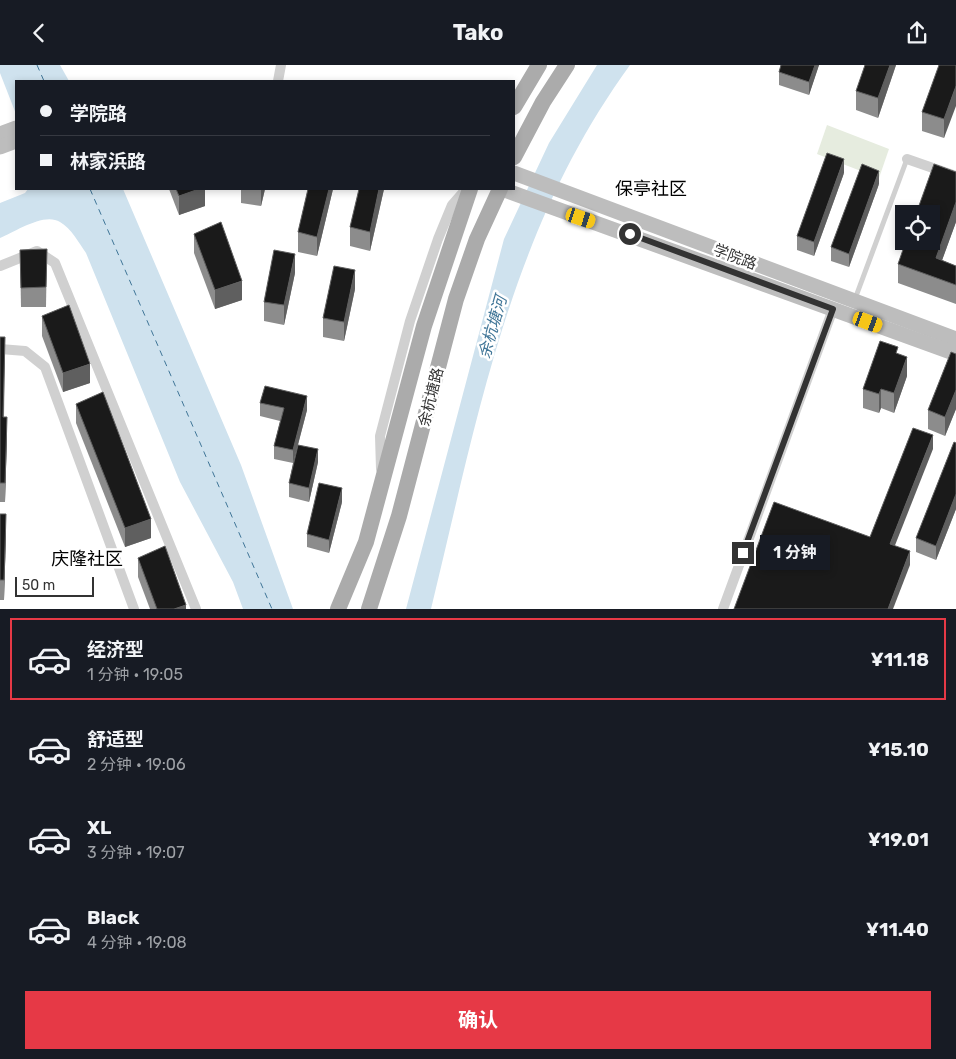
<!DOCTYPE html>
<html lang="zh">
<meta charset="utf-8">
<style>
:root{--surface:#171b24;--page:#20242c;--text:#f1f3f6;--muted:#9ea1a6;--line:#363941;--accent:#e63946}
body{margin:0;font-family:Rubik,"Noto Sans SC",sans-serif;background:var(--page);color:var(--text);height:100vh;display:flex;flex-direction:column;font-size:19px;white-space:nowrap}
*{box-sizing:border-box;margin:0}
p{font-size:16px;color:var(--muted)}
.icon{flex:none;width:28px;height:28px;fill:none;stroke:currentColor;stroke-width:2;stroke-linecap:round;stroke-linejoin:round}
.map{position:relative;height:544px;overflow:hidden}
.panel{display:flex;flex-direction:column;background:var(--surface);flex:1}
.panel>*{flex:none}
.banner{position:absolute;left:15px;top:15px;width:500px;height:110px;border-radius:0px;box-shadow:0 2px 8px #0003;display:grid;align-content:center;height:110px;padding:0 25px;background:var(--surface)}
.controls{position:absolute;left:895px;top:140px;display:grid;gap:10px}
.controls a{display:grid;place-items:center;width:45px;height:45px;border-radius:0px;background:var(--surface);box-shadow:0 2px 8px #0003;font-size:25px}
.scale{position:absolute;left:15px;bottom:12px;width:79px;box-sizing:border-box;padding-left:5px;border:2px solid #333;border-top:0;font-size:14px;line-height:18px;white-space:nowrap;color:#333;-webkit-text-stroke:4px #fff;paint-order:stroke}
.end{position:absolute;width:22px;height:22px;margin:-11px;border:6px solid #333;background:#fff;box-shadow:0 0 0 2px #fff}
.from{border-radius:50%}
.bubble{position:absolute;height:35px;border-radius:0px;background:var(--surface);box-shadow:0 2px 8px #0003;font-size:16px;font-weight:700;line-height:35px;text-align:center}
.car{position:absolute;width:15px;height:30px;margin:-15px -8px;border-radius:6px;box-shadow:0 0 4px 1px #0007;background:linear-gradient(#f5c518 24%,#345 0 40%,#f5c518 0 76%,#345 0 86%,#f5c518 0)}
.banner b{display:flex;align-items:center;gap:18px;height:48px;font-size:19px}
.banner b+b{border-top:1px solid var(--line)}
.banner i{width:12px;height:12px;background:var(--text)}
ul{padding:9px 0 0;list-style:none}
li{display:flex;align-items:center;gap:15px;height:82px;margin:0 10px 8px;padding:0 15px;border:2px solid transparent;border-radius:0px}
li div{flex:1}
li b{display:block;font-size:19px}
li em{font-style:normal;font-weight:700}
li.active{border-color:var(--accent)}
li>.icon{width:45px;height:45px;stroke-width:1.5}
.cta{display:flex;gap:10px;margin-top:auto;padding:10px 25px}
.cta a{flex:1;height:58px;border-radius:0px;background:var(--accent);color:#fff;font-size:20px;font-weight:700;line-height:58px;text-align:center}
header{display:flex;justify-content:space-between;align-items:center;height:65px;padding:0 25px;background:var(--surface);font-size:22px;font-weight:700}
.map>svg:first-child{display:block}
.green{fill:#e6ecdf}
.water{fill:#cfe2ee}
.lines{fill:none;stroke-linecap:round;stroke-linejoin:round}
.ferry{stroke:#3f7597;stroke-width:1;stroke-dasharray:6 5;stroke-linecap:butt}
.lane{stroke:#d0d0d0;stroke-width:5}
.street{stroke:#d0d0d0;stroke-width:10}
.secondary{stroke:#bdbdbd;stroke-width:15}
.primary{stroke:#ababab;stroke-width:16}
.wall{fill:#8c8c8c}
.shaded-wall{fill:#5f5f5f}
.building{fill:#1a1a1a;stroke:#5f5f5f}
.route{stroke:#333;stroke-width:6}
.labels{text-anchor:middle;stroke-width:5;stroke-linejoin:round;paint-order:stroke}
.street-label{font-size:15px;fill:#333;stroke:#fff}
.water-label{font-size:16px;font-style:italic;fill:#3f7597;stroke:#fff}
.quarter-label{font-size:18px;fill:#000;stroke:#fff}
</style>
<header><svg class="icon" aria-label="back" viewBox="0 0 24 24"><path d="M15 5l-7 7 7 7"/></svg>Tako<svg class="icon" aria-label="share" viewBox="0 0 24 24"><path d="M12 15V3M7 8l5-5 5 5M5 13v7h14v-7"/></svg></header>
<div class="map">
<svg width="956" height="544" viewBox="0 0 956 544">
<rect width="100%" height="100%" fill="#fff"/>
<path class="green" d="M827,60L889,84L879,113L817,89Z"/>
<g class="water">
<path d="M0,0H60L69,16H16V49L0,8Z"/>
<path d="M597,0H630C510,165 478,351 431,544H406L504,174L549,78Z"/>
<path d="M28,124H123L241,400L293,544H243L233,517L180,417L86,188C79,178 71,163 60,157C44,147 15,167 0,173V138L25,128Z"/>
</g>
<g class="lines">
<g class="ferry">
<path d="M37,0L44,16"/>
<path d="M90,124L272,544"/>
</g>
<path class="lane" d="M855,234L907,94"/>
<g class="street">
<path d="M278,16L281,0"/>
<path d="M907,94L956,111"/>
<path d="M0,201L37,186L55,198L196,544"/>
<path d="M0,284L25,286L45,302L134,544"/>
<path d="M381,404L380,371L410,256L438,174L452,140L466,124"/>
<path d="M723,544L833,244"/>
</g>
<g class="secondary">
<path d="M0,69L16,63"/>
<path d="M0,82L16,76"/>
<path d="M514,108L956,274"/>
<path d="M502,124L956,289"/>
</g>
<g class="primary">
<path d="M514,42L539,0"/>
<path d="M514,92L543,37L567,0"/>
<path d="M338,544L366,477L424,261L470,124"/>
<path d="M369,544L399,451L456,234L477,174L500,124"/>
</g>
</g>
<g class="wall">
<path d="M781,0H819L809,30L779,20V7Z"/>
<path d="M896,0L878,53L856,45V26Z"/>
<path d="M956,0L944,73L922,66V47Z"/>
<path d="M956,107V157L942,195L956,201V239L898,218V199Z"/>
<path d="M844,108L814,191L797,185V171Z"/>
<path d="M879,119L849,202L831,196V182Z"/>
<path d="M169,124H205V141L179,150Z"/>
<path d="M241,124H265L261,141L241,138Z"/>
<path d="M308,124H333L317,191L298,187V167Z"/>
<path d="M384,124L370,186L350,181V162Z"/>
<path d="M194,169L242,235L215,244L194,188Z"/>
<path d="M47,184L46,242H21L20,185Z"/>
<path d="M295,208L284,260L264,256V237Z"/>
<path d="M355,224L344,276L323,272V253Z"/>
<path d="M42,251L90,318L63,327L42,271Z"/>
<path d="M0,272L5,291L4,352L7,371L5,437H0Z"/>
<path d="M898,289L907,311L894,348L881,343L879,348L863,343V324Z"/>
<path d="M956,289V344L945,371L928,364V345Z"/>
<path d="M260,338L307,345L298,380L318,397L309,437L289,432V418L293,398L274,394V381L280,356L260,351Z"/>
<path d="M76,339L151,473L125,482L76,358Z"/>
<path d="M956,378V444L936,495L916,487V473Z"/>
<path d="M342,437L329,488L307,482V469Z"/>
<path d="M0,449L6,468L4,535H0Z"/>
<path d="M138,493L186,544H150L138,512Z"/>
</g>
<g class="shaded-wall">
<path d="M815,0H819L809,30V17Z"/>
<path d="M890,0H896L878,53V33Z"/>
<path d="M956,21V41L944,73V54Z"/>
<path d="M844,94V108L814,191V177Z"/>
<path d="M879,106V119L849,202V189Z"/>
<path d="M199,124H205V141L179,150V131Z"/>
<path d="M261,124H265L261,141Z"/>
<path d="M329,124H333L317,191V172Z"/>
<path d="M379,124H384L370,186V167Z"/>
<path d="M956,137V157L936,212V193Z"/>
<path d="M295,189V208L284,260V240Z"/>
<path d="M355,205V224L344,276V257Z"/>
<path d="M242,216V235L215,244V225Z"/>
<path d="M907,292V311L894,348V328Z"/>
<path d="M90,299V318L63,327V308Z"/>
<path d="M881,324V343L879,348V329Z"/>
<path d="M956,325V344L945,371V352Z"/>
<path d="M307,331V345L293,398V385Z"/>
<path d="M7,352V371L5,437V418Z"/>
<path d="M933,370V384L890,493V479Z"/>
<path d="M318,384V397L309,437V423Z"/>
<path d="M342,423V437L329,488V475Z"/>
<path d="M956,429V444L936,495V481Z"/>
<path d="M6,449V468L4,535V515Z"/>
<path d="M151,454V473L125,482V463Z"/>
<path d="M910,486V500L893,544H888Z"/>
<path d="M186,540V544H174Z"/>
</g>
<g class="building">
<path d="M781,0H815L809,17L779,7Z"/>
<path d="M865,0H890L878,33L856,26Z"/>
<path d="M939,0H956V21L944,54L922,47Z"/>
<path d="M827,88L844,94L814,177L797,171Z"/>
<path d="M862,99L879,106L849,189L831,182Z"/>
<path d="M934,99L956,107V137L936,193L956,201V220L898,199L906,176H931V149H916Z"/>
<path d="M176,124H199L179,131Z"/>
<path d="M308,124H329L317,172L298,167Z"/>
<path d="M359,124H379L370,167L350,162Z"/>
<path d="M221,157L242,216L215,225L194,169Z"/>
<path d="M47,184L46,222L21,223L20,185Z"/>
<path d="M274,185L295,189L284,240L264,237Z"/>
<path d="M334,201L355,205L344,257L323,253Z"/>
<path d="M69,240L90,299L63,308L42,251Z"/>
<path d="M0,272H5L3,352H7L5,418H0Z"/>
<path d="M880,276L898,282L896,288L907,292L894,328L881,324L879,329L863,324Z"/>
<path d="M951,287L956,289V325L945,352L928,345Z"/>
<path d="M265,321L307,331L293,385L274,381L284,343L260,338Z"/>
<path d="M103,327L151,454L125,463L76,339Z"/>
<path d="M913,363L933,370L890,479L910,486L888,544H734L774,437L870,472Z"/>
<path d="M954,377L956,378V429L936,481L916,473Z"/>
<path d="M298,380L318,384L309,423L289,418Z"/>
<path d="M319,418L342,423L329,475L307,469Z"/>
<path d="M0,449H6L4,515H0Z"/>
<path d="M165,481L186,540L174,544H157L138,493Z"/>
</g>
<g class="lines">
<path class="route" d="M630,169L833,244L743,488"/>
</g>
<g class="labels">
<g class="street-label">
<text transform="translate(735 192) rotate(21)" y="5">学院路</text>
<text transform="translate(431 332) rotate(-76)" y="5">余杭塘路</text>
</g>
<g class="water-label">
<text transform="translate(492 262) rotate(-74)" y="6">余杭塘河</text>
</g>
<g class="quarter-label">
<text x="651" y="130">保亭社区</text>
<text x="87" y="500">庆隆社区</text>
</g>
</g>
</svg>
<div class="controls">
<a><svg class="icon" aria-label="locate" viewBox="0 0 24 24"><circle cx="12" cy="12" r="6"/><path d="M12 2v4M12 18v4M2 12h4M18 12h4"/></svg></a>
</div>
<div class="scale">50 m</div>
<i class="end from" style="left:630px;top:169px"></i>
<i class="end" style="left:743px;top:488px"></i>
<div class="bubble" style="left:760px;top:470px;width:70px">1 分钟</div>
<i class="car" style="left:581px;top:153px;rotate:108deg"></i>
<i class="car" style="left:868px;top:257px;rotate:110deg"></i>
<div class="banner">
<b><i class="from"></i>学院路</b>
<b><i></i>林家浜路</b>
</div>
</div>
<section class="panel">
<ul>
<li class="active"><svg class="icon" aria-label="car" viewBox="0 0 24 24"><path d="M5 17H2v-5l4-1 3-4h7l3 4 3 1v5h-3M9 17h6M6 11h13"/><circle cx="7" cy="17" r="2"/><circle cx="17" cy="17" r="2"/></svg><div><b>经济型</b><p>1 分钟 · 19:05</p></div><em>¥11.18</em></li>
<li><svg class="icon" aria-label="car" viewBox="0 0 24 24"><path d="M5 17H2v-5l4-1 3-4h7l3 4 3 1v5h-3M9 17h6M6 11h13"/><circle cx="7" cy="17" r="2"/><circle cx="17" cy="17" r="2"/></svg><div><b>舒适型</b><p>2 分钟 · 19:06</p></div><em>¥15.10</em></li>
<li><svg class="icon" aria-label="car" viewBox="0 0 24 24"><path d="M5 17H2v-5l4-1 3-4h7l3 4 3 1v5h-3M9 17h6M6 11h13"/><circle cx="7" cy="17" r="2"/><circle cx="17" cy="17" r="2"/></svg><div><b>XL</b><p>3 分钟 · 19:07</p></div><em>¥19.01</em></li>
<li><svg class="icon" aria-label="car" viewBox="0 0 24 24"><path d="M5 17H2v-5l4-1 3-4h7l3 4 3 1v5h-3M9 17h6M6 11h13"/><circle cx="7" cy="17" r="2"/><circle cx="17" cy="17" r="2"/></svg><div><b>Black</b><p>4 分钟 · 19:08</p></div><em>¥11.40</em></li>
</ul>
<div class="cta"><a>确认</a></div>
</section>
